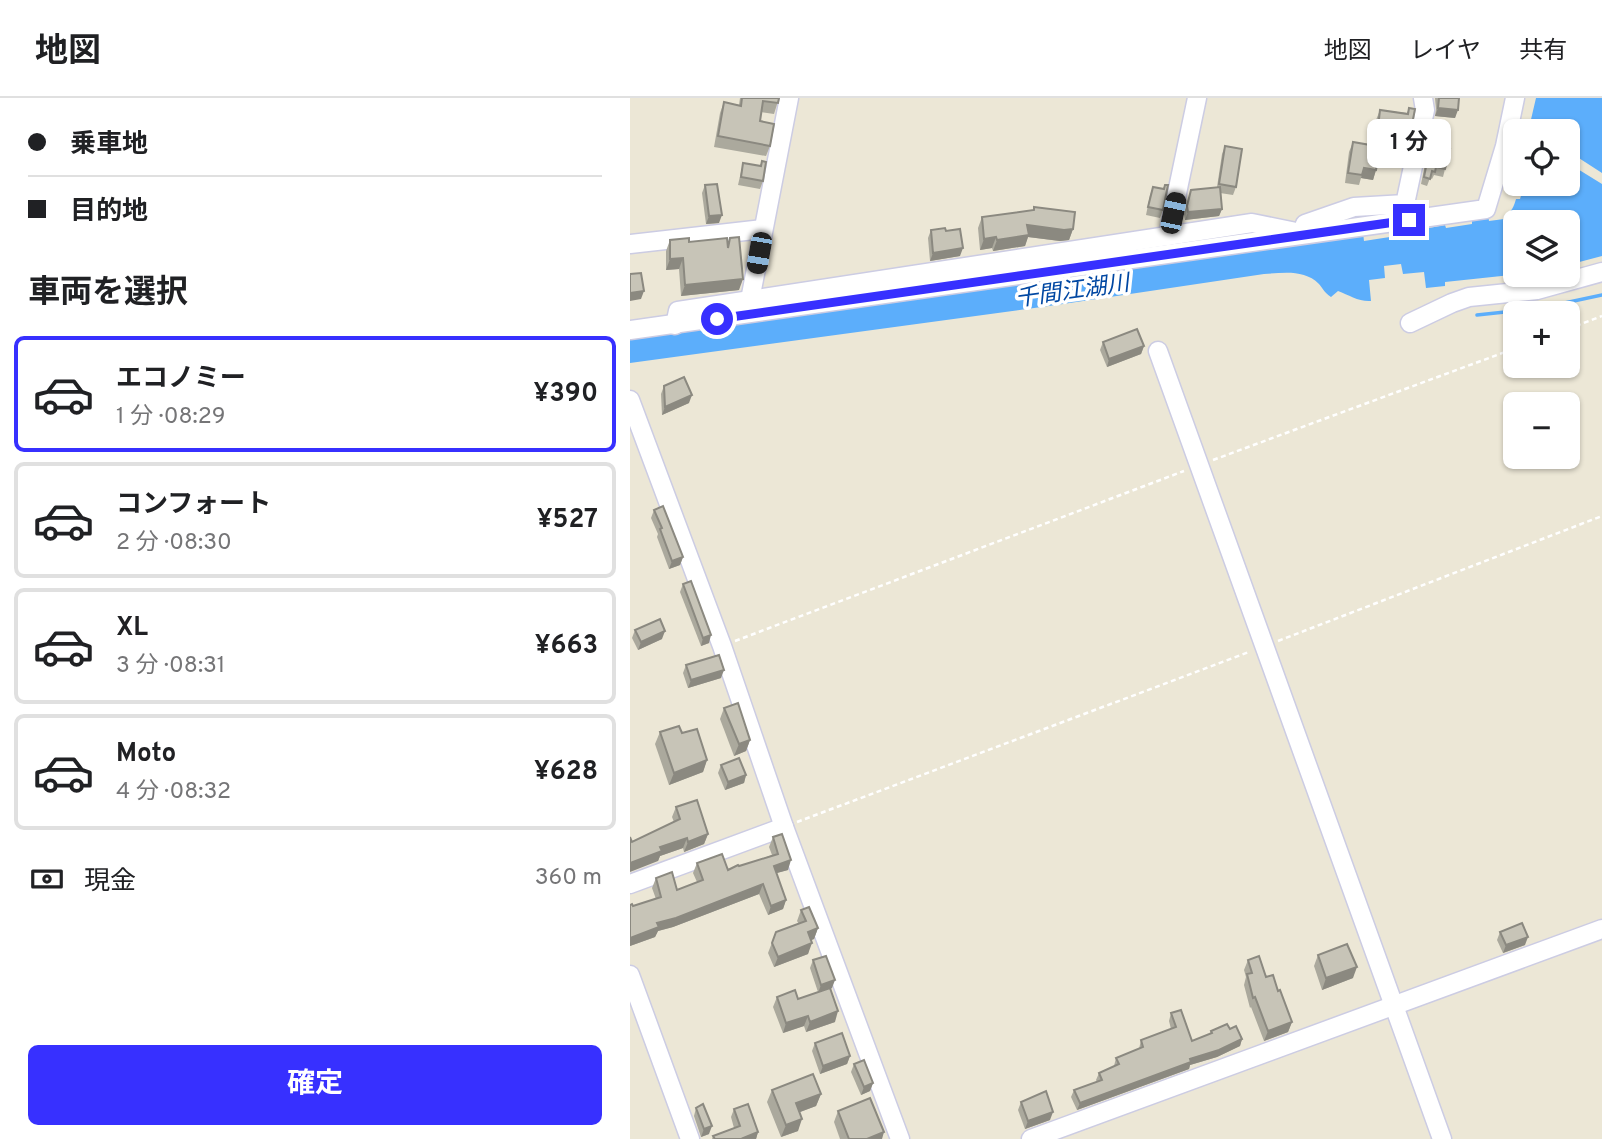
<!DOCTYPE html>
<html lang="ja">
<meta charset="utf-8">
<style>
:root{--surface:#fff;--page:#f2f2f2;--text:#202124;--muted:#757577;--line:#e0e0e0;--accent:#3730ff}
body{margin:0;font-family:Overpass,"Noto Sans JP",sans-serif;background:var(--page);color:var(--text);height:100vh;display:flex;flex-direction:column;font-size:26px;white-space:nowrap}
*{box-sizing:border-box;margin:0}
p{font-size:23px;color:var(--muted)}
.icon{flex:none;width:38px;height:38px;fill:none;stroke:currentColor;stroke-width:2;stroke-linecap:round;stroke-linejoin:round}
.map{position:relative;flex:1;overflow:hidden}
.sheet{display:flex;flex-direction:column;background:var(--surface);width:630px}
.sheet>*{flex:none}
.hud{display:grid;align-content:center;height:154px;padding:0 28px;background:var(--surface)}
.fabs{position:absolute;left:873px;top:21px;display:grid;gap:14px}
.fabs a{display:grid;place-items:center;width:77px;height:77px;border-radius:10px;background:var(--surface);box-shadow:0 2px 5px #0004;font-size:35px}
.end{position:absolute;width:32px;height:32px;margin:-16px;border:9px solid #3730ff;background:#fff;box-shadow:0 0 0 4px #fff}
.from{border-radius:50%}
.bubble{position:absolute;height:49px;border-radius:10px;background:var(--surface);box-shadow:0 2px 5px #0004;font-size:23px;font-weight:700;line-height:49px;text-align:center}
.car{position:absolute;width:21px;height:42px;margin:-21px -10px;border-radius:9px;box-shadow:0 0 5px 2px #0007;background:linear-gradient(#222 24%,#8ab4d8 0 40%,#222 0 76%,#8ab4d8 0 86%,#222 0)}
.hud b{display:flex;align-items:center;gap:24px;height:66px;font-size:26px}
.hud b+b{border-top:2px solid var(--line)}
.hud i{width:18px;height:18px;background:var(--text)}
ul{padding:0;list-style:none}
li{display:flex;align-items:center;gap:21px;height:116px;margin:0 14px 10px;padding:0 14px;border:4px solid var(--line);border-radius:10px}
li div{flex:1}
li b{display:block;font-size:26px}
li em{font-style:normal;font-weight:700}
li.current{border-color:var(--accent)}
li>.icon{width:63px;height:63px;stroke-width:1.5}
h2{padding:0 28px;font-size:32px;line-height:84px}
.pay{display:flex;align-items:center;gap:18px;height:77px;padding:0 28px;font-size:26px}
.pay p{margin-inline-start:auto}
.button{display:flex;gap:14px;margin-top:auto;padding:14px 28px}
.button a{flex:1;height:80px;border-radius:10px;background:var(--accent);color:#fff;font-size:28px;font-weight:700;line-height:80px;text-align:center}
header{display:flex;align-items:center;gap:42px;box-sizing:border-box;height:98px;padding:0 35px;background:var(--surface);border-bottom:2px solid var(--line)}
header strong{font-size:33px}
nav{display:flex;gap:38px;margin-inline-start:auto;font-size:24px}
main{display:flex;flex:1;min-height:0}
.map>svg:first-child{display:block}
.water{fill:#5caefb}
.lines{fill:none;stroke-linecap:round;stroke-linejoin:round}
.stream{stroke:#5caefb;stroke-width:3.5}
.minor-casing{stroke:#cccce3;stroke-width:21}
.path{stroke:#fff;stroke-width:2.5;stroke-dasharray:5 3.5;stroke-linecap:butt}
.minor{stroke:#fff;stroke-width:18}
.wall{fill:#aba99d}
.shaded-wall{fill:#8b8980}
.building{fill:#c7c4b7;stroke:#8b8980;stroke-width:2}
.route{stroke:#3730ff;stroke-width:9}
.labels{text-anchor:middle;stroke-width:7;stroke-linejoin:round;paint-order:stroke}
.water-label{font-size:23px;font-style:italic;fill:#0047a2;stroke:#fff}
</style>
<header>
<strong>地図</strong>
<nav><a>地図</a><a>レイヤ</a><a>共有</a></nav>
</header>
<main>
<section class="sheet">
<div class="hud">
<b><i class="from"></i>乗車地</b>
<b><i></i>目的地</b>
</div>
<h2>車両を選択</h2>
<ul>
<li class="current"><svg class="icon" aria-label="car" viewBox="0 0 24 24"><path d="M5 17H2v-5l4-1 3-4h7l3 4 3 1v5h-3M9 17h6M6 11h13"/><circle cx="7" cy="17" r="2"/><circle cx="17" cy="17" r="2"/></svg><div><b>エコノミー</b><p>1 分 · 08:29</p></div><em>¥390</em></li>
<li><svg class="icon" aria-label="car" viewBox="0 0 24 24"><path d="M5 17H2v-5l4-1 3-4h7l3 4 3 1v5h-3M9 17h6M6 11h13"/><circle cx="7" cy="17" r="2"/><circle cx="17" cy="17" r="2"/></svg><div><b>コンフォート</b><p>2 分 · 08:30</p></div><em>¥527</em></li>
<li><svg class="icon" aria-label="car" viewBox="0 0 24 24"><path d="M5 17H2v-5l4-1 3-4h7l3 4 3 1v5h-3M9 17h6M6 11h13"/><circle cx="7" cy="17" r="2"/><circle cx="17" cy="17" r="2"/></svg><div><b>XL</b><p>3 分 · 08:31</p></div><em>¥663</em></li>
<li><svg class="icon" aria-label="car" viewBox="0 0 24 24"><path d="M5 17H2v-5l4-1 3-4h7l3 4 3 1v5h-3M9 17h6M6 11h13"/><circle cx="7" cy="17" r="2"/><circle cx="17" cy="17" r="2"/></svg><div><b>Moto</b><p>4 分 · 08:32</p></div><em>¥628</em></li>
</ul>
<div class="pay"><svg class="icon" aria-label="cash" viewBox="0 0 24 24"><path d="M3 7h18v10H3z"/><circle cx="12" cy="12" r="2"/></svg>現金<p>360 m</p></div>
<div class="button"><a>確定</a></div>
</section>
<div class="map">
<svg width="972" height="1041" viewBox="0 0 972 1041">
<rect width="100%" height="100%" fill="#ece7d6"/>
<g class="water">
<path d="M906,0H972V75L938,53V33H909L899,30Z"/>
<path d="M938,65L972,86V158L938,167V124H886L885,173L881,177L815,184V188L796,190L794,174L773,176L771,166L754,168L755,180L739,182L741,203C729,204 719,197 708,193L701,199C695,195 693,191 689,186C674,171 653,175 634,176L433,206L0,265V239L733,135L734,143L792,134L799,130L815,127L816,130L842,126V120L858,118L859,123L874,121L875,117C882,114 884,108 886,101H890L894,88L902,89L904,86H938Z"/>
</g>
<g class="lines">
<path class="stream" d="M847,217L911,210L972,197"/>
<defs>
<g id="minor">
<path d="M538,138L567,0"/>
<path d="M0,146L133,131"/>
<path d="M120,202L159,0"/>
<path d="M780,225L822,205L839,199L907,192L972,174"/>
<path d="M45,227L48,213L622,125L676,136L675,126L724,109L775,106L795,12L793,0"/>
<path d="M0,232L856,111L875,48L885,0"/>
<path d="M528,253L812,1041"/>
<path d="M0,302L92,548L154,729L270,1041"/>
<path d="M0,786L154,729"/>
<path d="M0,877L60,1041"/>
<path d="M401,1041L972,831"/>
</g>
</defs>
<use href="#minor" class="minor-casing"/>
<g class="path">
<path d="M938,231L972,218"/>
<path d="M583,362L886,250"/>
<path d="M105,543L554,373"/>
<path d="M648,543L972,418"/>
<path d="M167,724L619,554"/>
</g>
<use href="#minor" class="minor"/>
</g>
<g class="wall">
<path d="M110,0H149L144,16L131,14L130,23L140,48L136,58L84,49L90,15L94,4L109,7Z"/>
<path d="M805,0H829L825,20L805,18L806,11Z"/>
<path d="M779,10L780,37L776,46L765,44L763,57L760,67L748,65L743,82L731,80L729,87L715,85L719,54L723,44L743,48L746,22L750,12L777,15Z"/>
<path d="M801,44L811,49L815,71L813,79L804,77L802,81L800,80L797,88L791,86L798,51Z"/>
<path d="M595,48L606,89L603,97L590,95L592,111L589,118L555,122L554,116L561,92L587,89L592,56Z"/>
<path d="M132,63L133,83L130,91L108,87L113,65L130,68Z"/>
<path d="M75,87L89,125L76,126L72,95Z"/>
<path d="M535,87L533,112L530,120L516,117L520,97L523,89L533,91Z"/>
<path d="M352,119L443,131L439,142L430,143L398,139L395,148L363,153L362,150L350,152L348,130Z"/>
<path d="M301,132L316,133L330,158L300,163L298,140Z"/>
<path d="M100,140L109,192L51,198L49,171L36,172V153L40,142L98,146Z"/>
<path d="M473,244L514,248L511,256L477,269L470,252Z"/>
<path d="M34,288L59,305L32,317L31,296Z"/>
<path d="M24,412L53,459L50,467L39,471L27,439L28,436L21,420Z"/>
<path d="M53,486L79,545L71,548L50,494Z"/>
<path d="M5,532L32,541L8,552L2,540Z"/>
<path d="M56,567L91,580L58,590L53,575Z"/>
<path d="M94,610L120,642L116,653L104,658L90,621Z"/>
<path d="M30,634L52,635L77,662L73,674L39,687L25,646Z"/>
<path d="M91,667L116,677L114,685L95,692L88,675Z"/>
<path d="M46,709L78,736L74,746L54,754L53,750L30,758L28,763L2,744L44,724L42,719Z"/>
<path d="M143,739L158,772L146,775L156,802L153,811L138,817L129,796L43,829L28,833L25,839L0,848V807L3,808L26,801L22,790L26,780L47,792L67,784L63,775L67,765L98,772L142,757L139,749Z"/>
<path d="M171,812L188,830L184,841L181,842L178,856L144,869L138,855L146,834L169,826L167,823Z"/>
<path d="M870,834L895,847L873,855L867,842Z"/>
<path d="M688,857L723,880L692,892L684,868Z"/>
<path d="M183,862L202,890L200,891L205,924L176,934L174,928L153,935L143,909L147,899L168,901L188,894L180,870Z"/>
<path d="M618,862L636,879L648,893L662,924L658,934L634,943L621,909L620,910L614,887L616,879L614,872Z"/>
<path d="M541,915L562,943L580,936L581,933L600,931L612,941L610,948L587,959L560,967L559,971L447,1012L441,999L444,992L467,984L466,982L469,975L484,968L486,960L509,951L511,942L541,931L539,923Z"/>
<path d="M185,945L220,958L217,966L190,976L182,953Z"/>
<path d="M224,966L243,985L240,993L231,997L221,974Z"/>
<path d="M142,992L191,996L186,1008L170,1014L168,1033L151,1039L137,1004Z"/>
<path d="M391,1004L420,1022L395,1031L388,1012Z"/>
<path d="M66,1010L79,1036L71,1039L64,1018Z"/>
<path d="M104,1011L128,1034L126,1041H82L83,1038L104,1030L101,1019Z"/>
<path d="M208,1013L252,1041H210L204,1024Z"/>
</g>
<g class="shaded-wall">
<path d="M808,10L828,12L825,20L805,18Z"/>
<path d="M749,55L763,57L760,67L746,65Z"/>
<path d="M734,70L746,72L743,82L731,80Z"/>
<path d="M592,111L589,118L555,122L558,114Z"/>
<path d="M92,117L89,125L76,126L79,118Z"/>
<path d="M397,127L443,131L439,142L430,143L398,139L395,148L363,153L367,142Z"/>
<path d="M366,139L362,150L350,152L354,141Z"/>
<path d="M333,150L330,158L300,163L303,155Z"/>
<path d="M53,160L49,171L36,172L40,161Z"/>
<path d="M113,181L109,192L51,198L55,187Z"/>
<path d="M14,193L11,201L0,203V195Z"/>
<path d="M514,248L511,256L477,269L479,261Z"/>
<path d="M62,297L59,305L32,317L35,309Z"/>
<path d="M53,459L50,467L39,471L42,463Z"/>
<path d="M35,533L32,541L8,552L11,544Z"/>
<path d="M81,537L79,545L71,548L73,540Z"/>
<path d="M94,572L91,580L58,590L61,582Z"/>
<path d="M120,642L116,653L104,658L109,646Z"/>
<path d="M77,662L73,674L39,687L44,675Z"/>
<path d="M116,677L114,685L95,692L98,684Z"/>
<path d="M78,736L74,746L54,754L58,744Z"/>
<path d="M57,740L53,750L30,758L28,763L0,774V765L30,749Z"/>
<path d="M161,762L158,772L140,777L144,768Z"/>
<path d="M133,786L129,796L43,829L28,833L25,839L0,848V840L27,825Z"/>
<path d="M156,802L153,811L138,817L141,808Z"/>
<path d="M188,830L184,841L174,845L178,834Z"/>
<path d="M898,839L895,847L873,855L876,847Z"/>
<path d="M182,845L178,856L144,869L148,859Z"/>
<path d="M727,869L723,880L692,892L696,880Z"/>
<path d="M205,882L202,890L188,895L191,887Z"/>
<path d="M208,913L205,924L176,934L180,924Z"/>
<path d="M178,918L174,928L153,935L156,925Z"/>
<path d="M662,924L658,934L634,943L638,933Z"/>
<path d="M612,941L610,948L587,959L560,967L559,971L447,1012L450,1005Z"/>
<path d="M220,958L217,966L190,976L193,968Z"/>
<path d="M243,985L240,993L231,997L234,989Z"/>
<path d="M191,996L186,1008L162,1017L166,1005Z"/>
<path d="M423,1014L420,1022L395,1031L398,1023Z"/>
<path d="M172,1021L168,1033L151,1039L156,1027Z"/>
<path d="M82,1028L79,1036L71,1039L74,1031Z"/>
<path d="M128,1034L126,1041H113V1040Z"/>
<path d="M254,1034L252,1041H237Z"/>
</g>
<g class="building">
<path d="M112,0H149L148,5L133,3L130,23L144,26L140,48L88,38L94,4L111,8Z"/>
<path d="M809,0H829L828,12L808,10Z"/>
<path d="M779,10L785,11L780,37L766,34L763,57L749,55L746,72L734,70L732,77L718,75L723,44L746,48L750,12L778,16Z"/>
<path d="M801,44L812,46L811,49L820,51L815,71L806,69L805,74L802,73L800,81L794,79Z"/>
<path d="M595,48L612,51L606,89L589,86Z"/>
<path d="M132,63L136,64L133,83L111,79L113,65L131,68Z"/>
<path d="M87,86L92,117L79,118L75,87Z"/>
<path d="M535,87H538L533,112L518,109L523,89L534,91Z"/>
<path d="M590,89L592,111L558,114L557,108L561,92Z"/>
<path d="M404,109L445,114L443,131L434,132L397,127L399,137L367,142L366,139L354,141L352,119L404,112Z"/>
<path d="M315,130L316,133L330,131L333,150L303,155L301,132Z"/>
<path d="M109,139L113,181L55,187L53,160L40,161V142L59,140V144L97,140L98,150L100,140Z"/>
<path d="M11,175L14,193L0,195V176Z"/>
<path d="M507,231L514,248L479,261L473,244Z"/>
<path d="M54,279L62,297L35,309L34,288Z"/>
<path d="M33,408L53,459L42,463L30,431L32,430L24,412Z"/>
<path d="M61,483L81,537L73,540L53,486Z"/>
<path d="M30,521L35,533L11,544L5,532Z"/>
<path d="M89,557L94,572L61,582L56,567Z"/>
<path d="M108,605L120,642L109,646L94,610Z"/>
<path d="M49,628L52,635L67,631L77,662L44,675L30,634Z"/>
<path d="M109,660L116,677L98,684L91,667Z"/>
<path d="M67,702L78,736L58,744L57,740L30,749L32,753L0,765V739L2,744L50,721L46,709Z"/>
<path d="M152,736L161,762L144,768L156,802L141,808L133,786L46,820L27,825L29,829L0,840V807L2,806L3,808L31,799L26,780L42,774L47,792L73,782L67,765L92,756L98,772L108,767L109,768L148,756L143,739Z"/>
<path d="M179,809L188,830L178,834L182,845L148,859L142,845L146,834L176,823L171,812Z"/>
<path d="M892,825L898,839L876,847L870,834Z"/>
<path d="M717,846L727,869L696,880L688,857Z"/>
<path d="M196,858L205,882L191,887L183,862Z"/>
<path d="M629,858L636,879L643,877L648,893L650,892L662,924L638,933L625,899L623,900L617,876L622,875L618,862Z"/>
<path d="M200,890L208,913L180,924L178,918L156,925L147,899L165,892L168,901Z"/>
<path d="M551,912L562,943L582,935L581,933L597,926L600,931L606,928L612,941L589,952L560,961L561,964L450,1005L444,992L472,982L469,975L489,966L486,960L513,949L511,942L546,929L541,915Z"/>
<path d="M212,935L220,958L193,968L185,945Z"/>
<path d="M234,962L243,985L234,989L224,966Z"/>
<path d="M183,976L191,996L166,1005L172,1021L156,1027L142,992Z"/>
<path d="M416,993L423,1014L398,1023L391,1004Z"/>
<path d="M240,1000L254,1034L237,1041H219L208,1013Z"/>
<path d="M73,1006L82,1028L74,1031L66,1010Z"/>
<path d="M118,1006L128,1034L113,1040L114,1041H85L83,1038L110,1028L104,1011Z"/>
</g>
<g class="lines">
<path class="route" d="M87,221L779,122"/>
</g>
<g class="labels">
<g class="water-label">
<text transform="translate(442 192) rotate(-8)" y="8">千間江湖川</text>
</g>
</g>
</svg>
<div class="fabs">
<a><svg class="icon" aria-label="locate" viewBox="0 0 24 24"><circle cx="12" cy="12" r="6"/><path d="M12 2v4M12 18v4M2 12h4M18 12h4"/></svg></a>
<a><svg class="icon" aria-label="layers" viewBox="0 0 24 24"><path d="M12 4l9 5-9 5-9-5zM3 14l9 5 9-5"/></svg></a>
<a>+</a>
<a>−</a>
</div>
<i class="end from" style="left:87px;top:221px"></i>
<i class="end" style="left:779px;top:122px"></i>
<div class="bubble" style="left:737px;top:21px;width:84px">1 分</div>
<i class="car" style="left:543px;top:115px;rotate:12deg"></i>
<i class="car" style="left:129px;top:155px;rotate:190deg"></i>
</div>
</main>
